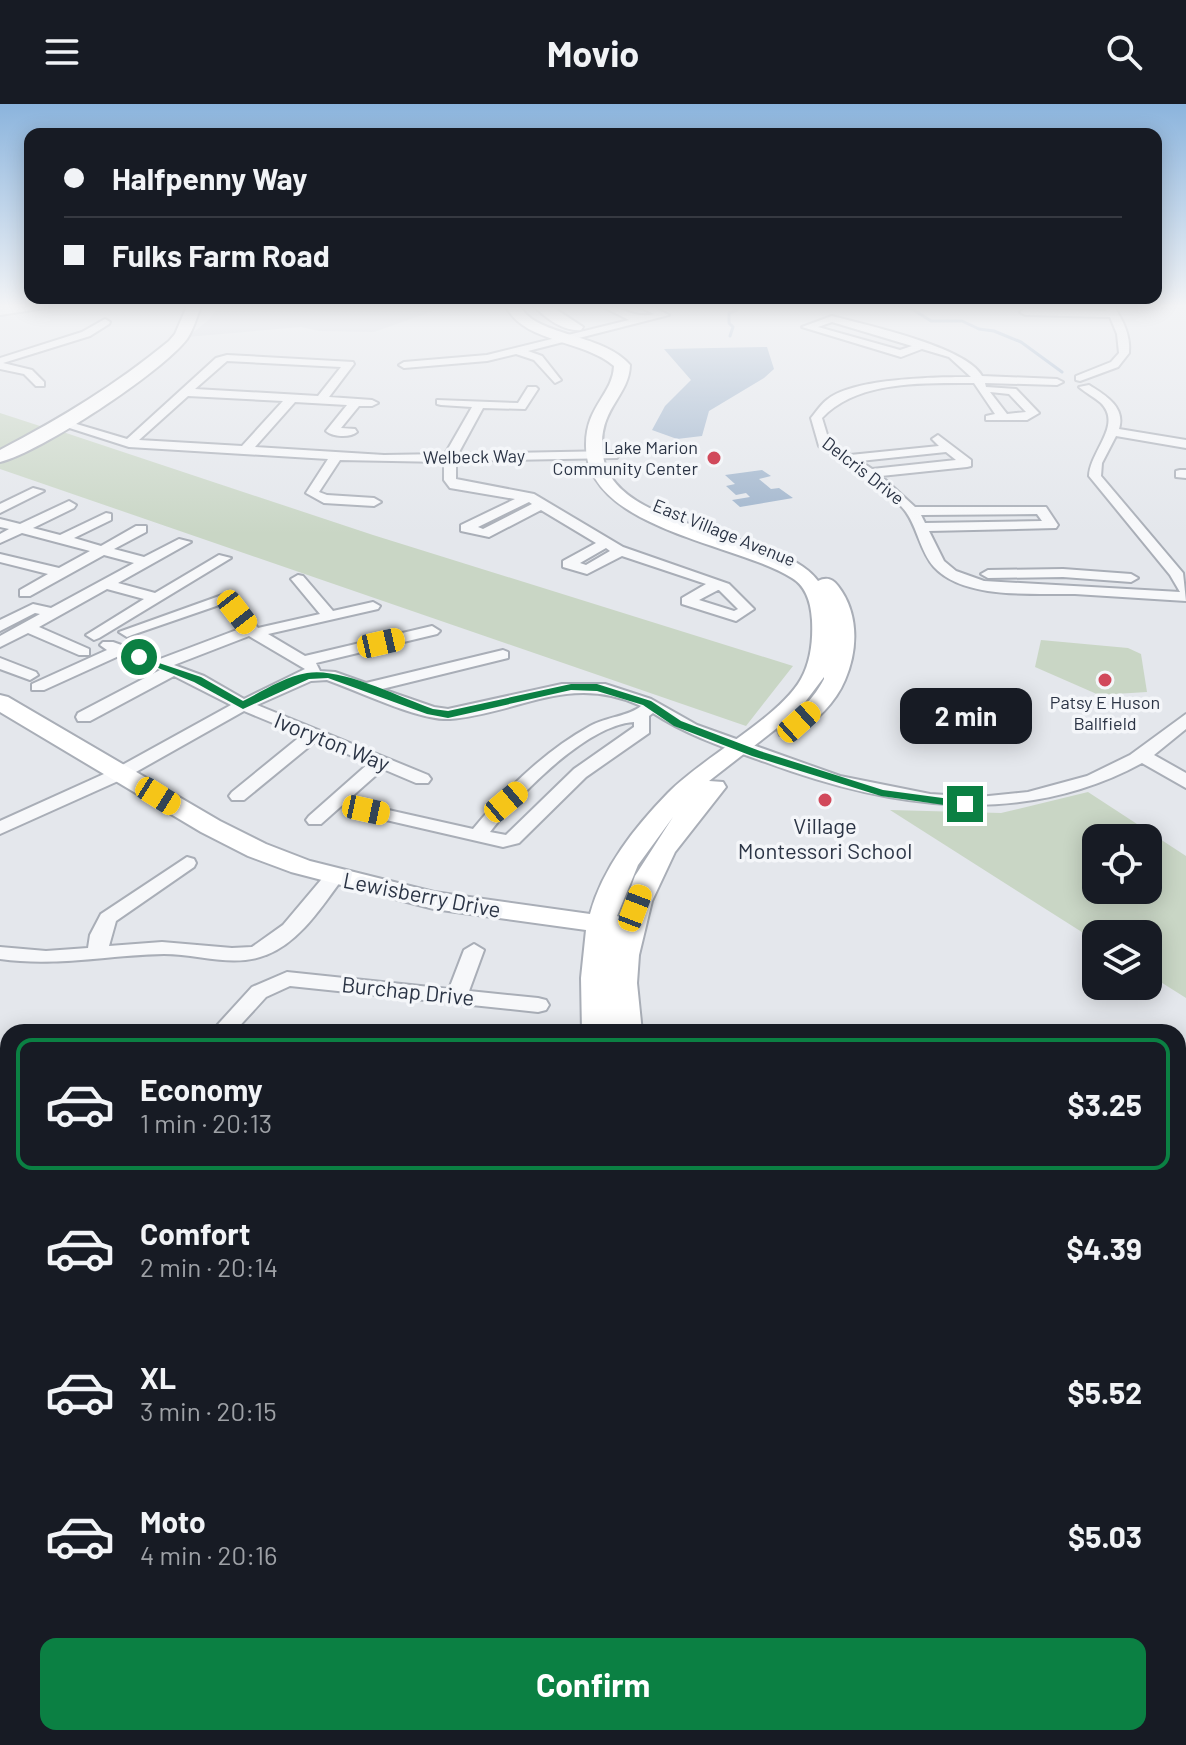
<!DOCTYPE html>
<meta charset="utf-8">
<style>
:root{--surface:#171b24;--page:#242831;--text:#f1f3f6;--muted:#9ea1a6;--line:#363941;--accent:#0b8043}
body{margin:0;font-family:Barlow,sans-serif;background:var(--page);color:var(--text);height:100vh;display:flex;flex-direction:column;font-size:30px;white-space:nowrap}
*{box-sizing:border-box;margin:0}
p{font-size:26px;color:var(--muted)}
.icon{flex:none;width:44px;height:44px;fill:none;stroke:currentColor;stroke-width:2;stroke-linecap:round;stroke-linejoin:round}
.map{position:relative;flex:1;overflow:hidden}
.drawer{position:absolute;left:0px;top:920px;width:1186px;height:722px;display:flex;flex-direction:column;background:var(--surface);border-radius:24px 24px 0 0;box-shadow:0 4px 20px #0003}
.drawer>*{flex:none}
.guide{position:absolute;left:24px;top:24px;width:1138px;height:176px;border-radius:16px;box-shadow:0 4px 20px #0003;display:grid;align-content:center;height:176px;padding:0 40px;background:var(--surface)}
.tools{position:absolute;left:1082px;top:720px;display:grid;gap:16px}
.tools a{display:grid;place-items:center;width:80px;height:80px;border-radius:16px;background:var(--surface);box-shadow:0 4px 20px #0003;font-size:40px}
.end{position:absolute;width:36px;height:36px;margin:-18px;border:10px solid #0b8043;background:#fff;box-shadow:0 0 0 4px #fff}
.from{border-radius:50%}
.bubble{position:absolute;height:56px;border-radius:16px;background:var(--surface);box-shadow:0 4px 20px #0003;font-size:26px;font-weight:700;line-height:56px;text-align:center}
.car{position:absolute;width:24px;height:48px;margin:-24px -12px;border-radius:10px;box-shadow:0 0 6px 2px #0007;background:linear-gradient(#f5c518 24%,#345 0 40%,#f5c518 0 76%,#345 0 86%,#f5c518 0)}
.guide b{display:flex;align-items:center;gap:28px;height:76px;font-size:30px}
.guide b+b{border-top:2px solid var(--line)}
.guide i{width:20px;height:20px;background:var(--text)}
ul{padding:14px 0 0;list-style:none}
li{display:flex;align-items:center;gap:24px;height:132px;margin:0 16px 12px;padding:0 24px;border:4px solid transparent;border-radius:16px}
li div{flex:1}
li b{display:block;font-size:30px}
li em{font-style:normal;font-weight:700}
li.active{border-color:var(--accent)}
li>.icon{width:72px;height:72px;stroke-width:1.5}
.primary-button{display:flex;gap:16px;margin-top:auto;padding:16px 40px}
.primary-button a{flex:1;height:92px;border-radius:16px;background:var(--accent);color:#fff;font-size:32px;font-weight:700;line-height:92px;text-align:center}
header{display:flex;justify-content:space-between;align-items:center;height:104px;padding:0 40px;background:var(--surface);font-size:36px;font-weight:700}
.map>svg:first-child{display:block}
.built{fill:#d2d6de}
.green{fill:#c9d6c5;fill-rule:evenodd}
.water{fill:#9fb4cc}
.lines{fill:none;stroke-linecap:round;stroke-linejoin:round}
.stream{stroke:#9fb4cc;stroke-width:3}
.street-casing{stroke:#a9aeb7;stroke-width:4}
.secondary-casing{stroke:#a9aeb7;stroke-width:4}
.street{fill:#f7f8fa;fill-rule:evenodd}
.secondary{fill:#fff;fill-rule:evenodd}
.route{fill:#0b8043}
.poi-dot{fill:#d1495b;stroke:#f4f6f9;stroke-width:3}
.labels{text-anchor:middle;stroke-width:7;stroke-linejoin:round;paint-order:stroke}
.far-poi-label{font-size:18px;fill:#2b3445;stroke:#f4f6f9;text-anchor:end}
.far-street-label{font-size:18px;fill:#2b3445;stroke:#f4f6f9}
.street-label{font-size:22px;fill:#2b3445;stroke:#f4f6f9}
.poi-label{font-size:22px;fill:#2b3445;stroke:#f4f6f9}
</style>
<header><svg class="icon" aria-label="menu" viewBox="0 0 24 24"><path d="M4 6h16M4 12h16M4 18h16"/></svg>Movio<svg class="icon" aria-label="search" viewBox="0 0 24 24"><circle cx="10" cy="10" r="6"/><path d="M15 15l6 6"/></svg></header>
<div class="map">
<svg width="1186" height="1641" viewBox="0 0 1186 1641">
<rect width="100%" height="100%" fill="#e4e7ec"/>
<path class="built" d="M220,200H444L442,204L374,228L319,227L301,223L187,233L210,215Z"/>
<g class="green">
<path d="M0,309L43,323L0,346Z"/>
<path d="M63,328L373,431L793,562L746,622L0,365V359Z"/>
<path d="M1041,536L1128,544L1141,550L1147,588L1099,591L1035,563Z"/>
<path d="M1088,688L1186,752V894L1148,870V830H1096V837L890,706L1001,709ZM1096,734H1148V786H1096Z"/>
<path d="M8,1350V1556L0,1587V1351Z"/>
<path d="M550,1634H1125L1118,1641H549Z"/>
</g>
<g class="water">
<path d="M767,243L774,265L764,274L709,307L702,332L677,335L652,326L665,302L691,276L664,245Z"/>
<path d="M762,366L771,372L759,375L771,385L779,384L793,394L740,403L732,396L750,393L746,389L736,391L726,382L735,380L725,371Z"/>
</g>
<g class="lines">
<g class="stream">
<path d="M730,200L737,206L729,209V219L733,223L730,232"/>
<path d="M888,200L912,205L931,217H962L979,225L994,227L1021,238L1062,268"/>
</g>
<defs>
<g id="street">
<path d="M597,200C619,200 633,216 654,210L633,200H647L669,211L528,247L542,252L561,276L555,279L534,256L516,250L487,257L404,264L399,261L404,258L487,251L629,216Z"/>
<path d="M1102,200H1112C1122,214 1131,231 1129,249L1118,263L1080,277L1076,276V272L1111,258L1119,249L1117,230L1110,213L1025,211L1020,208L1025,205L1107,207Z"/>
<path d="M832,212C866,221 967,243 982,272L1057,275L1063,278L1057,281L985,279L986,283L1016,285L1039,309L1027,316H986V312L995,310L974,279C925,279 857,276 822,314L829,337L850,351L939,342L932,335L938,331L971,356V362L967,363L881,372L915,403H1046L1058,421L1056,424L929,427L944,457L956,467L984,477L1180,488L1170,471L1089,372C1090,347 1123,321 1101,299C1094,293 1086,289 1079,283L1089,281C1105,291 1126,303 1119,325L1186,336V344L1116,332L1102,359L1101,372L1183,469L1186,497C1149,495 1112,492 1075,490C1035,489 964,496 934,463C920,447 918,425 906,408C884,379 849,361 819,342L811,314C816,308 821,300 828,295C855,274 936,273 971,273L949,253L922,245L901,253L802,223ZM832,218L912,242L900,246L818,223ZM990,288L1009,290L1026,308L1007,310ZM946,348L956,356L872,365L860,357ZM1037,410L1042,417L925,419L921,411Z"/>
<path d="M105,215L110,218L109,220L90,232L3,259L32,266L44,278V282H36L24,270L0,265V254L82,228Z"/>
<path d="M227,251L353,258L354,260L329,293L372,296L378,299L372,302H359L341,324L355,325L357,328C350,334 333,333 326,327L347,301L295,298L255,343L384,351L445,350L472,303L441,301L437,300V296L518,299L528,283H536L538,285L525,305L483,304L458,350L613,347L619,351L617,354L456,357V375L534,390L623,443L729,480L754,505L736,517L682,500V494L706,480L622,452L587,470L563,463V457L596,439L541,406L489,433L461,427V421L515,395L450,384L444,376V358L340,356L319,388L327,391L374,394L381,398L374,402L324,399L306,389L328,355L129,343L57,320L63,316L127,335L216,254ZM227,257L341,263L318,292L195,285ZM188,292L283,297L242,342L139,336ZM529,398L532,400L483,425L478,423ZM606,444L610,447L586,461L580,459ZM718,486H719L738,505L734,507L699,496Z"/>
<path d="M1180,366H1186V374L1176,373V367Z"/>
<path d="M33,384L44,387L0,409V400Z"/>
<path d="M69,397L76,401L74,404L33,424L60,431L106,409L111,410V416L74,434L101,442L136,422H146V428L114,445L144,453L179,435L191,438L118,479L155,489L219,451L231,454L99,534L94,536L86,531L144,495L107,485L39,523L89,545V551H79L28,529L0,543V532L40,510L35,509L0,527V516L33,500L51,504L134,459L104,451L30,492H20V486L48,470L0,458V450L59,464L90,447L22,429L0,439V430L9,425L0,423V415L20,420Z"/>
<path d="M1063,465L1131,470L1138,474L1131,478L1063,473L988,474L981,470L988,466Z"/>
<path d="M298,471L303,472L333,507L373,498L380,502L378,505L268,530L305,552L432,522L440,527L437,530L316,559L320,567L335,568L366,579L503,546L508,548V554L382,585L434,603L448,605L562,580H605L651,595L697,621L840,672L930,690L979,693L1028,688L1087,672L1130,651L1186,610V625L1154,651L1186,669V684L1142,659C1021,725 888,704 765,658C726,644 688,632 653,609L649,612V629L586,673L519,739L503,743L360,710L357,706L366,701L473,725C506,685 545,647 590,622C606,613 630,612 641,602C569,569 520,609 450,615C420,617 358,587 327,576L311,577L257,601L428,671L431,675L428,679H416L383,665L321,720H309L306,716L309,712L369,659L316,637L244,696H232L229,692L232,688L302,631L244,607L127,673L0,730V717L115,665L231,601L174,572L90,617H78L76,613L78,609L160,566L121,551L44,586H32V580L107,546L100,541L103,538H113L160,555L242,524L222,500L132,531L127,533L119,528L225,490L230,491L258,524L320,510L291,475ZM249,532L305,565L244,595L204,572L174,561ZM634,618V623L574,665L506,731L490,728C518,692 586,621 634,618Z"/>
<path d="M0,554L36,568L38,571L30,576L0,565Z"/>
<path d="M187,753L194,755L196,759L194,763L116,817L109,842L162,838L232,844L252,843L283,821L326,770H340L343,774C323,801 299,839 266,851C234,864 198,850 164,850C108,851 56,863 0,855V843L46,847L88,844L90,831L101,810Z"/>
<path d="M474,840L484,846L469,887L538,894L546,896L549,901L546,906L538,908L290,882L266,893L234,928H211L252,883L287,868L449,885L464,846Z"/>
<path d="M0,1041L8,1043V1061L0,1058Z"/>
<path d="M8,1191V1213L0,1215V1193Z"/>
<path d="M154,1634H188L187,1641H153Z"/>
</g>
<g id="secondary">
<path d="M18,200H53L46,204L0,211V203Z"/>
<path d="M188,200H202C197,211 194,225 187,235C162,268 41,348 0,358V346C63,313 114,282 169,237L175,230Z"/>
<path d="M505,200H519C533,233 602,228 630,261C629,294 596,305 603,352C615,429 781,425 818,477C826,473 832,474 838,482C859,509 858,546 845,576C835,600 816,616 796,631H780L777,624L709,677L723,678L726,683L675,748L652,797L639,851L637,879L642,928H582L581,874L586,826L434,805L291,768L248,752L201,728L0,608V591L8,593L220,717L266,740L310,757L434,788L590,810C603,763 635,723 668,689C703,653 779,614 801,575C811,557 813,536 812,516C811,500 807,483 792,474C737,439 584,425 586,340C586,302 613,290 614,262C583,235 521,239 505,200ZM824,573V575C817,588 810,597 799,606ZM673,713L635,772L620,813L617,812L638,761Z"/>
<path d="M532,200H548L583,223L581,226C563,228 544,213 532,200Z"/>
<path d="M1178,1468L1186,1471V1512L1178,1509Z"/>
<path d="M1178,1510L1186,1513V1556L1178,1553Z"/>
</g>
</defs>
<use href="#street" class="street-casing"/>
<use href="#secondary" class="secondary-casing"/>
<use href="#street" class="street"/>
<use href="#secondary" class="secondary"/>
</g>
<linearGradient id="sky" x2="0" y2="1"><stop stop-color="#8bb4dd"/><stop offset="0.47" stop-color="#f3f4f6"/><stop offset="1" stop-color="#f3f4f6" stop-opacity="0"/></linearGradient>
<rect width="1186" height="430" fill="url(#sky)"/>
<path class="route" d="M135,551L201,573L243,597C263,587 284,573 307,569C341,563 399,593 433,605L448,607L571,580H597L651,597L681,617L760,647L883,686L965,697L971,700L965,704L881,692L752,652L674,622L643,601L597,587L571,586L448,614L427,610L328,574L309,575L243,605L194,578L135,555Z"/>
<g class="poi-dot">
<circle cx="714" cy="354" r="8"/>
<circle cx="1105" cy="576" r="8"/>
<circle cx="825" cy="696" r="8"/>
</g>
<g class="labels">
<g class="far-poi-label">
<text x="698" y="350">Lake Marion<tspan x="698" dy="21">Community Center</tspan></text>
<text x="1105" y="605" text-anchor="middle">Patsy E Huson<tspan x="1105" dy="21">Ballfield</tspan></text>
</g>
<g class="far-street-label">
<text transform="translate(474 353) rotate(-1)" y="6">Welbeck Way</text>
<text transform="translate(863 367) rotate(38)" y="6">Delcris Drive</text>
<text transform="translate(724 429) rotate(22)" y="6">East Village Avenue</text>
</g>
<g class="street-label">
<text transform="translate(332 638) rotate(22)" y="8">Ivoryton Way</text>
<text transform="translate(422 791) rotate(11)" y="8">Lewisberry Drive</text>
<text transform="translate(408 887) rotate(6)" y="8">Burchap Drive</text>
</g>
<g class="poi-label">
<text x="825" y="730">Village<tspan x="825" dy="25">Montessori School</tspan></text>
</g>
</g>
</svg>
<div class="tools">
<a><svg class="icon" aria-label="locate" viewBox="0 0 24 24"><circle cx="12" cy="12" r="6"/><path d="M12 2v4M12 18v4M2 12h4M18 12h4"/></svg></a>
<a><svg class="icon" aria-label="layers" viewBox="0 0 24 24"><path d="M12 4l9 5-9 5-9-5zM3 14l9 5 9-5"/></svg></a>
</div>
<i class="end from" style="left:139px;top:553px"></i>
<i class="end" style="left:965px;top:700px"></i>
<div class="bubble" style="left:900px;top:584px;width:132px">2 min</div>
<i class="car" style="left:237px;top:508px;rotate:142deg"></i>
<i class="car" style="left:381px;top:539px;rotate:77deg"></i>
<i class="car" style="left:799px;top:618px;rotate:48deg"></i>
<i class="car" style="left:158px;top:692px;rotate:122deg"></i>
<i class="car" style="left:506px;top:698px;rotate:50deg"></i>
<i class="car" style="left:366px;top:706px;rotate:102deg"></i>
<i class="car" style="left:635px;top:804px;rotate:21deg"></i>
<div class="guide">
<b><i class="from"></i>Halfpenny Way</b>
<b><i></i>Fulks Farm Road</b>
</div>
<section class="drawer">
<ul>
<li class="active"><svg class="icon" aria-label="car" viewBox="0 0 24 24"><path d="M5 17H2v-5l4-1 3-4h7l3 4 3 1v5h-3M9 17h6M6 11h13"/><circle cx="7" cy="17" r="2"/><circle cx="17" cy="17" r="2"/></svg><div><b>Economy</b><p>1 min · 20:13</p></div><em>$3.25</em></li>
<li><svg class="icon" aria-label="car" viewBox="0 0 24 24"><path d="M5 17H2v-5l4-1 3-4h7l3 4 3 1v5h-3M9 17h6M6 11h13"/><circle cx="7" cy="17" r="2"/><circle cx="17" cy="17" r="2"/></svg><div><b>Comfort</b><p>2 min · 20:14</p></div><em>$4.39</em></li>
<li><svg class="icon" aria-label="car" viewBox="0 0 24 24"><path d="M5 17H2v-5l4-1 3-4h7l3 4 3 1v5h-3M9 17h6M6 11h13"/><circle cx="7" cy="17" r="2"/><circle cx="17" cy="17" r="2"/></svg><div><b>XL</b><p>3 min · 20:15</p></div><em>$5.52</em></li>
<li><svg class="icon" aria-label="car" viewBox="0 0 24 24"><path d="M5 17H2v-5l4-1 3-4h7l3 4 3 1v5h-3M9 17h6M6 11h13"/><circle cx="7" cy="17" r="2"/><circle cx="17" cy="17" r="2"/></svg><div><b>Moto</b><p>4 min · 20:16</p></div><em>$5.03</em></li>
</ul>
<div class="primary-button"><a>Confirm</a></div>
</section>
</div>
